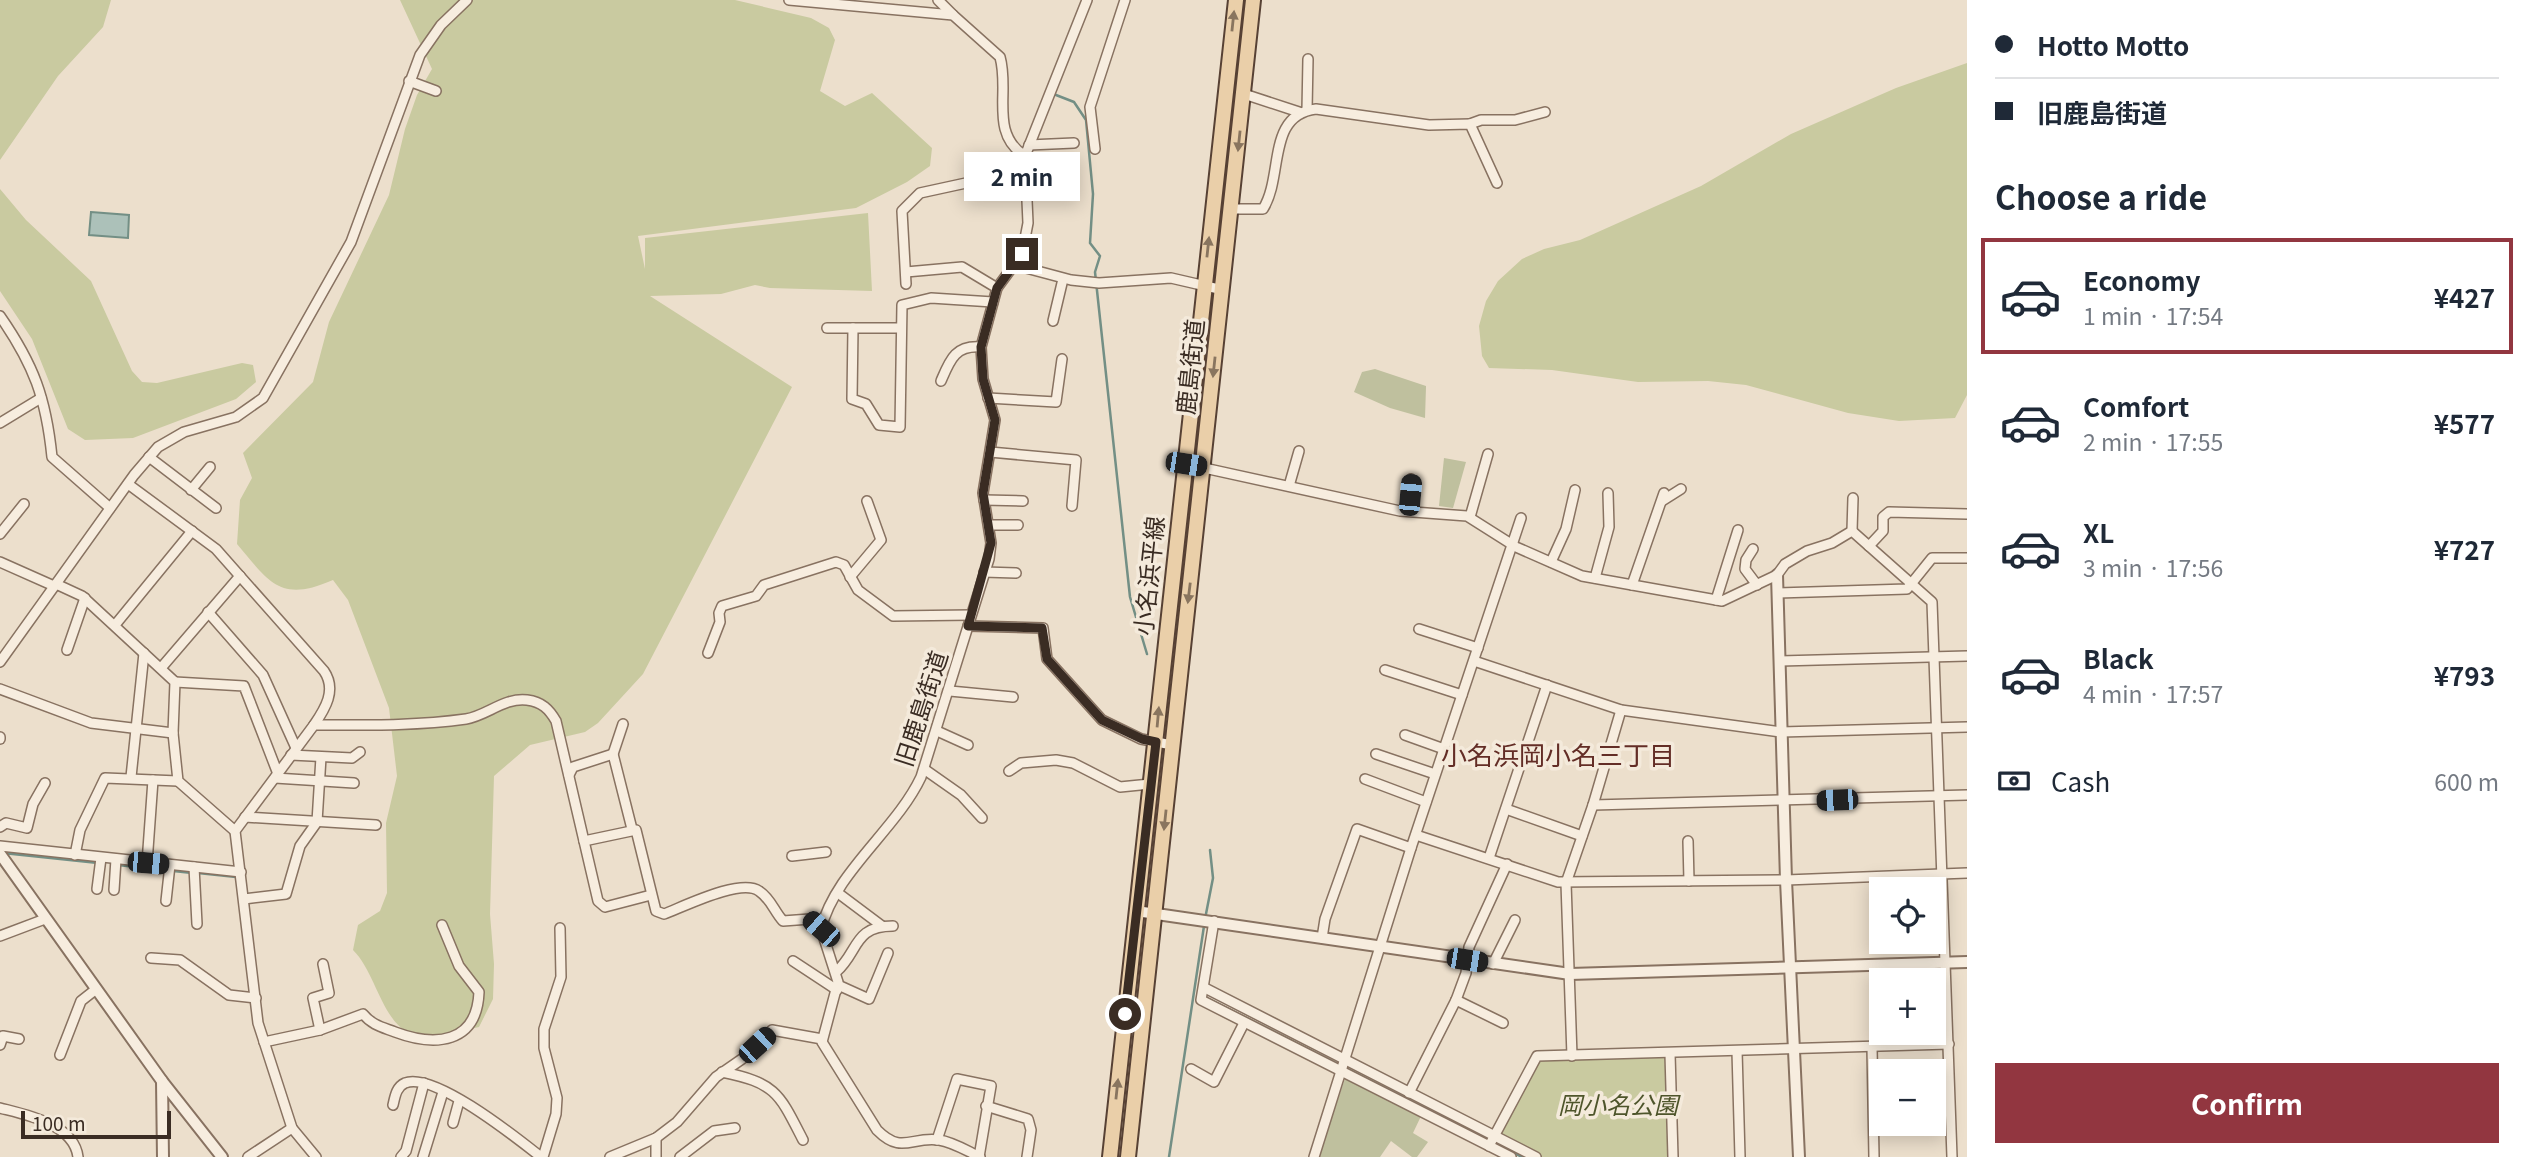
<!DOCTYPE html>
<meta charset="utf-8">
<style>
:root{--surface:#fff;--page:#f6f6f7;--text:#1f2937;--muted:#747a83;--line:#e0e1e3;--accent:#923640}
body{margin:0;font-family:Georgia,"Noto Sans JP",serif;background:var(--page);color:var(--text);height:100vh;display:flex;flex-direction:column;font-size:26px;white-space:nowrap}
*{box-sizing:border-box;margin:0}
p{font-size:23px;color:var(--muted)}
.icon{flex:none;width:38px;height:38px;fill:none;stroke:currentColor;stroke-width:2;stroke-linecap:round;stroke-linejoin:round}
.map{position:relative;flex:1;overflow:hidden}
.details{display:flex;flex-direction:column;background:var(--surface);width:560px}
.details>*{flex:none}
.hud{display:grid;align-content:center;height:154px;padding:0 28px;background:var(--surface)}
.buttons{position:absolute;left:1869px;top:877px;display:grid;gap:14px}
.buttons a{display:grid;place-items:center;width:77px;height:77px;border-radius:0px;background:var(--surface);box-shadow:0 4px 18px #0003;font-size:35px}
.scale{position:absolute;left:21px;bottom:18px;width:150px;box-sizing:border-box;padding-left:7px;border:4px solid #3a2c23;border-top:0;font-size:19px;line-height:24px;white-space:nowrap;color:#3a2c23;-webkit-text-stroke:5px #f4eadb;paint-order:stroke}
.end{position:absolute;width:32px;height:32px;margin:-16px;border:9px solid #3a2c23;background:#fff;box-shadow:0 0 0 4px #fff}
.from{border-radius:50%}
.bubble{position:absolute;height:49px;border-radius:0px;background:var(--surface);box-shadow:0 4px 18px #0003;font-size:23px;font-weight:700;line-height:49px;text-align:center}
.car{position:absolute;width:21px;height:42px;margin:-21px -10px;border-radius:9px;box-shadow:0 0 5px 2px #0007;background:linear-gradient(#222 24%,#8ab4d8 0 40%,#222 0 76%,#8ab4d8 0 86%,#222 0)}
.hud b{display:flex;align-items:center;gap:24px;height:66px;font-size:26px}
.hud b+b{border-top:2px solid var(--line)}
.hud i{width:18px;height:18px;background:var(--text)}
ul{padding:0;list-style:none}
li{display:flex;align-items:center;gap:21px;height:116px;margin:0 14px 10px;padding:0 14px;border:4px solid transparent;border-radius:0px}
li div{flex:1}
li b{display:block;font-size:26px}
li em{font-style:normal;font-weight:700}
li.selected{border-color:var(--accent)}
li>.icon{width:63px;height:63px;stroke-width:1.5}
h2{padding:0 28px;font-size:32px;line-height:84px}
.pay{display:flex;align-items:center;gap:18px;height:77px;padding:0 28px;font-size:26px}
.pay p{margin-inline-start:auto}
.action{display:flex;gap:14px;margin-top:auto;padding:14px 28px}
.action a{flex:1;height:80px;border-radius:0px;background:var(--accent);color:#fff;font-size:28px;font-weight:700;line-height:80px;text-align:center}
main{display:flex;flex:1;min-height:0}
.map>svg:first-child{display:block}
.green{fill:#c9caa0}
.cemetery{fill:#bfc09e}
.water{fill:#acc1b9;stroke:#738f85;stroke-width:2}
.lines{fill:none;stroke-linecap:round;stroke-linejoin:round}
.stream{stroke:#738f85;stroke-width:2.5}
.minor-casing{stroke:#887261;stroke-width:12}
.tertiary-casing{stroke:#887261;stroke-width:14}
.primary-casing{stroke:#574134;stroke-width:18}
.minor{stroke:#f7eddf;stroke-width:9}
.tertiary{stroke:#f7eddf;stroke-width:10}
.primary{stroke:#eacfa9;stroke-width:14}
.oneway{fill:#89755f}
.route{stroke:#3a2c23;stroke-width:9}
.labels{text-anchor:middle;stroke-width:7;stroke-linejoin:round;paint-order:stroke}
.street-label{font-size:24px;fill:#3a2c23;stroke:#f4eadb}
.park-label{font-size:24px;font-style:italic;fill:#4e552b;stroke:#f4eadb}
.neighbourhood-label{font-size:26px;fill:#632d26;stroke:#f4eadb}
</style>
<main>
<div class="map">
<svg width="1967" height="1157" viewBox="0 0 1967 1157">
<rect width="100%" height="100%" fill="#ecdfcc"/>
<g class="green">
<path d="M0,0H111L103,27L58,76L0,160Z"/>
<path d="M400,0H735L811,18L829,28L835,40L820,91L845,106L872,93L932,148L930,166L907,182L856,208L638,236L645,269V238L868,213L872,291L770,288L755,285L721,294L650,296L792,387L643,674L598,723L585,732L530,745L494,776L490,914L494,964L493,999L479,1027C464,1030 446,1038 431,1038C382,1039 381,978 353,950L358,925L380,911L387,893L386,823L397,776L389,708L348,600L333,580C280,603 270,583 237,544L240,500L252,478L243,453L313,382L329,322L389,195L405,129L417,95L432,69Z"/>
<path d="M1967,63V395L1955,418L1899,421L1848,413L1746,385L1708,381L1638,382L1552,370L1489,368L1482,356L1479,326L1486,301L1498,281L1522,259L1544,249L1580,240L1701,186L1791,134L1896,88Z"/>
<path d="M0,189L26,220L91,281L132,371L142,382L157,383L242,363L253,365L256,382L236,399L133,438L85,440L68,429L32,339L0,291Z"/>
<path d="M1670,1054L1673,1157H1536L1495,1136L1537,1056Z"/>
</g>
<g class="cemetery">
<path d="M1375,369L1426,386L1425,418L1390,408L1354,392L1362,372Z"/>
<path d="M1444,458L1466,462L1453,508L1439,506Z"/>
<path d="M1346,1076L1422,1114L1413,1133L1428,1142L1417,1157H1412L1391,1141L1380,1157H1318Z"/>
</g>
<path class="water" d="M91,212L129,215L128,238L89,235Z"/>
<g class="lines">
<g class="stream">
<path d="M1056,95L1074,102L1086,120L1093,194L1090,243L1100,256L1095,272L1130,597L1147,654"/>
<path d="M3,853L98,863"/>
<path d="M118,865L192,873"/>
<path d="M198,873L236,877"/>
<path d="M1205,919L1213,878L1210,850"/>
<path d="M1205,997L1340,1065"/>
<path d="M1346,1068L1522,1157"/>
<path d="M1169,1157L1204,926"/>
</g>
<defs>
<g id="minor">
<path d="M789,0L953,15L1000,57C1010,92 989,133 1025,156"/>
<path d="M938,0L953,15"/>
<path d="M409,81L436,91"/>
<path d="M1241,93L1299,112"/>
<path d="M1307,110L1308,59"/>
<path d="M1470,124L1481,120H1515L1545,112"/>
<path d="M1029,145L1074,143"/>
<path d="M1095,149L1090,107L1125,0"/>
<path d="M1232,209H1263C1284,176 1266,115 1316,109L1429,125L1470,124L1497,183"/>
<path d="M1015,265L1071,280L1099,283L1171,278L1223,290"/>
<path d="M906,272L962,267L997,288"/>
<path d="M906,284L902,211L920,193L1012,173L1024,164"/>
<path d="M0,316C34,365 46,398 52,457L110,508"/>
<path d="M1053,321L1063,279"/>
<path d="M827,328H901"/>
<path d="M853,328L852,399L866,404L879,425L900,427L902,305L931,298L993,302"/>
<path d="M941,381C950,360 955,345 981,347"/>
<path d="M988,398L1056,402L1062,359"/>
<path d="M0,423L41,398"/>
<path d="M990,452L1076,460L1072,506"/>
<path d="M149,457L216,508"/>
<path d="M1186,464L1400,511L1467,516L1516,547L1582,576L1722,601L1777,575L1785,564L1807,551L1832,543L1852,531L1932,602L1952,1157"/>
<path d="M128,484L216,549L324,671C337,690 325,709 314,725"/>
<path d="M1289,486L1299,451"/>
<path d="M191,490L210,467"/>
<path d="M984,500L1023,501"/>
<path d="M1662,501L1681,489"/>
<path d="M1408,511L1411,479"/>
<path d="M1470,517L1488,454"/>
<path d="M990,525H1018"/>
<path d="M1852,531L1853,498"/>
<path d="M0,534L24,504"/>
<path d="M1869,546L1883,531V517L1889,512L1967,514"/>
<path d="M1753,549L1746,560L1745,569L1757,585"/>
<path d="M0,562L54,586"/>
<path d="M1551,562L1566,529L1575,490"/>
<path d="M984,572L1016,573"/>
<path d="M850,577L881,540L867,501"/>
<path d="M1595,578L1609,527L1608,493"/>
<path d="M56,584L82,596L175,682L173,733L178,781L235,831"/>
<path d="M1632,585L1664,493"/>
<path d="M1778,593L1907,589L1932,558H1967"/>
<path d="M1716,600L1738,530"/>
<path d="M208,612L263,675L296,748"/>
<path d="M115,625L192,531"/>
<path d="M968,626L1043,628L1047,659L1102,720L1141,739L1172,745"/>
<path d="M1419,629L1478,648"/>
<path d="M67,650L85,598"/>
<path d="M708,653L720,622L719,613L722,606L756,596L764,585L836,562L844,565L858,590L893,616L971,615"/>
<path d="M1474,661L1621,710L1781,732L1967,727"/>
<path d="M1780,661L1967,656"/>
<path d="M0,662L134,475L158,447L184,432L236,417L263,398L351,242L420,55L441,25L467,0"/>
<path d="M161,668L240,576"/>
<path d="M1385,670L1462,695"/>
<path d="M175,682L244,686L278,774"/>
<path d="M0,689L91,723L173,733"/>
<path d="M950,691L1013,697"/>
<path d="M937,731L968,745"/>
<path d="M1405,735L1444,749"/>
<path d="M0,737V739"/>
<path d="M613,754L623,724"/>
<path d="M1376,754L1435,774"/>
<path d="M291,755L352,758L360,752"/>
<path d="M924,769L961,795L982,818"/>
<path d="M1009,771L1021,763L1056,760L1073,763L1120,787L1150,784"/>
<path d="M569,775L573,767L613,754L632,829"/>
<path d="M131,777L144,653"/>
<path d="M275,778L354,783"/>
<path d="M1365,779L1426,802"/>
<path d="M1593,805L1967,795"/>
<path d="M1506,809L1582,836"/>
<path d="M245,817L376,825"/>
<path d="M0,827L6,823L27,828L33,804L45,783"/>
<path d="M1416,835L1558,882L1786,880L1967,873"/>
<path d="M584,841L636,830L656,911L664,914C685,906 741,878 759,891C771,899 774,911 783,921L810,919L821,929"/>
<path d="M1688,841L1689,881"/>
<path d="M0,846L241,872"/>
<path d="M75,855L80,830L105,778L178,781"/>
<path d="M792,856L826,852"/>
<path d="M1489,858L1547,685"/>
<path d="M147,863L153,780"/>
<path d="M194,867L197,924"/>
<path d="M97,889L101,858"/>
<path d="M114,890L116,859"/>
<path d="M838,893L882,926"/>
<path d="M244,899L286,894L300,846L317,822L321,757"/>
<path d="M166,901L170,865"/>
<path d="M1214,921L1201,1000L1511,1157"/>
<path d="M0,936L45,919"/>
<path d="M1322,938L1325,919L1357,829L1411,848"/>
<path d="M151,958L180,960L229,995L256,998"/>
<path d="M793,961L837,990"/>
<path d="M1493,964L1515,920"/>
<path d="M836,972C859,952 853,926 893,926"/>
<path d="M838,985L869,999L888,953"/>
<path d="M1205,988L1536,1157"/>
<path d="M1456,1000L1503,1023"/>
<path d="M320,1030L313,998L329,993L323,964"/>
<path d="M264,1042L320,1030L363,1014C372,1025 382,1027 395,1032C435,1047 477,1044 479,992L459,966L442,925"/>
<path d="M0,1045L3,1036L19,1039"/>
<path d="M1872,1047L1874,1157"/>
<path d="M1737,1051L1740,1157"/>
<path d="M1670,1054L1673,1157"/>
<path d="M60,1055L81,1001L95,990"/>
<path d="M1572,1056L1566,883L1593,805L1621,710"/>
<path d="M1191,1069L1214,1082L1244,1023"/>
<path d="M722,1072C776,1083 779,1093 803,1140"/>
<path d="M1409,1093L1456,1000L1466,973L1469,947L1507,864"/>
<path d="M393,1105C395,1097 396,1087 405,1083C434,1071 518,1139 541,1157"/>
<path d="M986,1106L1028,1119L1031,1130L1027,1157"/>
<path d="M0,1108C27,1115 74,1124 78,1157"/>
<path d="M453,1123L459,1101"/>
<path d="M656,1138V1157"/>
<path d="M937,1140L957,1079L991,1086L979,1157"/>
<path d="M1489,1146L1537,1056L1949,1044"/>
<path d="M248,1157L292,1128"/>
<path d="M316,1157L292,1128L258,1023L235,831L314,725C365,725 415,726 466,719C486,716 505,697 527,700C542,702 549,709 556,721L598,901L605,907L651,895"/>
<path d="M401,1157L406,1151L424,1083"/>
<path d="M423,1157L443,1092"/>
<path d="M543,1157L556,1114L557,1098L544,1048V1029L561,977L560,928"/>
<path d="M610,1157L656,1138L677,1122L716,1077L742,1059L772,1030L822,1039"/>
<path d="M680,1157L714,1131L735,1128"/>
<path d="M980,1157C967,1151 953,1142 939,1140C911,1136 902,1155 877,1130L822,1042L838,982L821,929C835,872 896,830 921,777L989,559L991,543L983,493L995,420L983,379L981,347L997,288L1022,254L1028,223L1025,156L1087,0"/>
<path d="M1314,1157L1411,848L1521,518"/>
</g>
<g id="tertiary">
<path d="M1777,575L1786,880L1799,1157"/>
<path d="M0,854L162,1081L222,1157"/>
<path d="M1136,911L1570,974L1967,962"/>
<path d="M162,1081L163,1157"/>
</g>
<g id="primary">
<path d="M1110,1157L1236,0"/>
<path d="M1128,1157L1253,0"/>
</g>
</defs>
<use href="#minor" class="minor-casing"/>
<use href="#tertiary" class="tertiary-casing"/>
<use href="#primary" class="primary-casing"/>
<use href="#minor" class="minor"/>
<use href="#tertiary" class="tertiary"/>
<use href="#primary" class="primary"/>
</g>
<defs><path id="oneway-solid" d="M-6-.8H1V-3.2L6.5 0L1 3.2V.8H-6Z" transform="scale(1.75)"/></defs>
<g class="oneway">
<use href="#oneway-solid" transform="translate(1233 21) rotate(-84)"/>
<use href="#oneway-solid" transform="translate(1239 141) rotate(96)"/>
<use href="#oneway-solid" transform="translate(1208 247) rotate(-84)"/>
<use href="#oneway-solid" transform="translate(1214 367) rotate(96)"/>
<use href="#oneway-solid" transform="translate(1189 593) rotate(97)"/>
<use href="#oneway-solid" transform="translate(1158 717) rotate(-85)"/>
<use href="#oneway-solid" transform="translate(1165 820) rotate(96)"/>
<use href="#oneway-solid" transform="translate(1117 1089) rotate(-84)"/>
</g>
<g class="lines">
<path class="route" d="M1022,254L997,288L981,347L983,379L995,420L983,493L991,543L968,626L1042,628L1047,659L1102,720L1142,739L1156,742L1125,1014"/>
</g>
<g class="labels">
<g class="street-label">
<text transform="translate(1191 367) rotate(-84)" y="8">鹿島街道</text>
<text transform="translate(1150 576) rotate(-84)" y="8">小名浜平線</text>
<text transform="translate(922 709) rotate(-72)" y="8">旧鹿島街道</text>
</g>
<g class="park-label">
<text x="1618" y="1114">岡小名公園</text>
</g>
<g class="neighbourhood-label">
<text x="1558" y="765">小名浜岡小名三丁目</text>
</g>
</g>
</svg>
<div class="buttons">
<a><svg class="icon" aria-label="locate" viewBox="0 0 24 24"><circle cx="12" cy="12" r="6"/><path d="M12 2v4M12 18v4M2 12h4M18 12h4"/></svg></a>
<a>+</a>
<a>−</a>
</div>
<div class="scale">100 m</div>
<i class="end from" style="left:1125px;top:1014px"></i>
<i class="end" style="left:1022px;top:254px"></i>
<div class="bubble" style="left:964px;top:152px;width:116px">2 min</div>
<i class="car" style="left:1186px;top:464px;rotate:99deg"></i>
<i class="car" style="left:1410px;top:495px;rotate:5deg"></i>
<i class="car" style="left:1837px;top:800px;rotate:268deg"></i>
<i class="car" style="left:148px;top:863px;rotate:95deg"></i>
<i class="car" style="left:821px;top:929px;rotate:311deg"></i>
<i class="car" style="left:1467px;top:960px;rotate:99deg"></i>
<i class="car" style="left:757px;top:1045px;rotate:47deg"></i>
</div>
<section class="details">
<div class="hud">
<b><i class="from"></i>Hotto Motto</b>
<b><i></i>旧鹿島街道</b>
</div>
<h2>Choose a ride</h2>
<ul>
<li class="selected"><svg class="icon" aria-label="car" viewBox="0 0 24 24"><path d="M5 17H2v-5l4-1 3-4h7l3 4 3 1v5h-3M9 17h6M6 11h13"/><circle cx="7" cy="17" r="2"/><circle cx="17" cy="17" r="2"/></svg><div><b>Economy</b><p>1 min · 17:54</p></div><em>¥427</em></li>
<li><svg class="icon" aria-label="car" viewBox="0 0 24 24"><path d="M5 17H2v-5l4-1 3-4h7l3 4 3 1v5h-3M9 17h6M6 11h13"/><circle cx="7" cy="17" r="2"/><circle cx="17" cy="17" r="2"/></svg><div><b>Comfort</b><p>2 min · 17:55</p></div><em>¥577</em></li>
<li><svg class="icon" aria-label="car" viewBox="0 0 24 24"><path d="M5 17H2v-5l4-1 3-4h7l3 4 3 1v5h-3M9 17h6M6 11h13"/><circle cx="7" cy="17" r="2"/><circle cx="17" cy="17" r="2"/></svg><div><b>XL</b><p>3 min · 17:56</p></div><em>¥727</em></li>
<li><svg class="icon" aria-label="car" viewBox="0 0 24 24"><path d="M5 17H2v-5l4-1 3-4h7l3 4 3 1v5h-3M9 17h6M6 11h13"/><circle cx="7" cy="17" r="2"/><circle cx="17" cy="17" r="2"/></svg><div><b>Black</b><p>4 min · 17:57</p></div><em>¥793</em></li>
</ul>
<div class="pay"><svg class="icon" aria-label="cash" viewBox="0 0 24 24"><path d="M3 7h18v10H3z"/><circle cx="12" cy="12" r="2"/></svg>Cash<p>600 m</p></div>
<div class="action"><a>Confirm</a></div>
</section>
</main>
